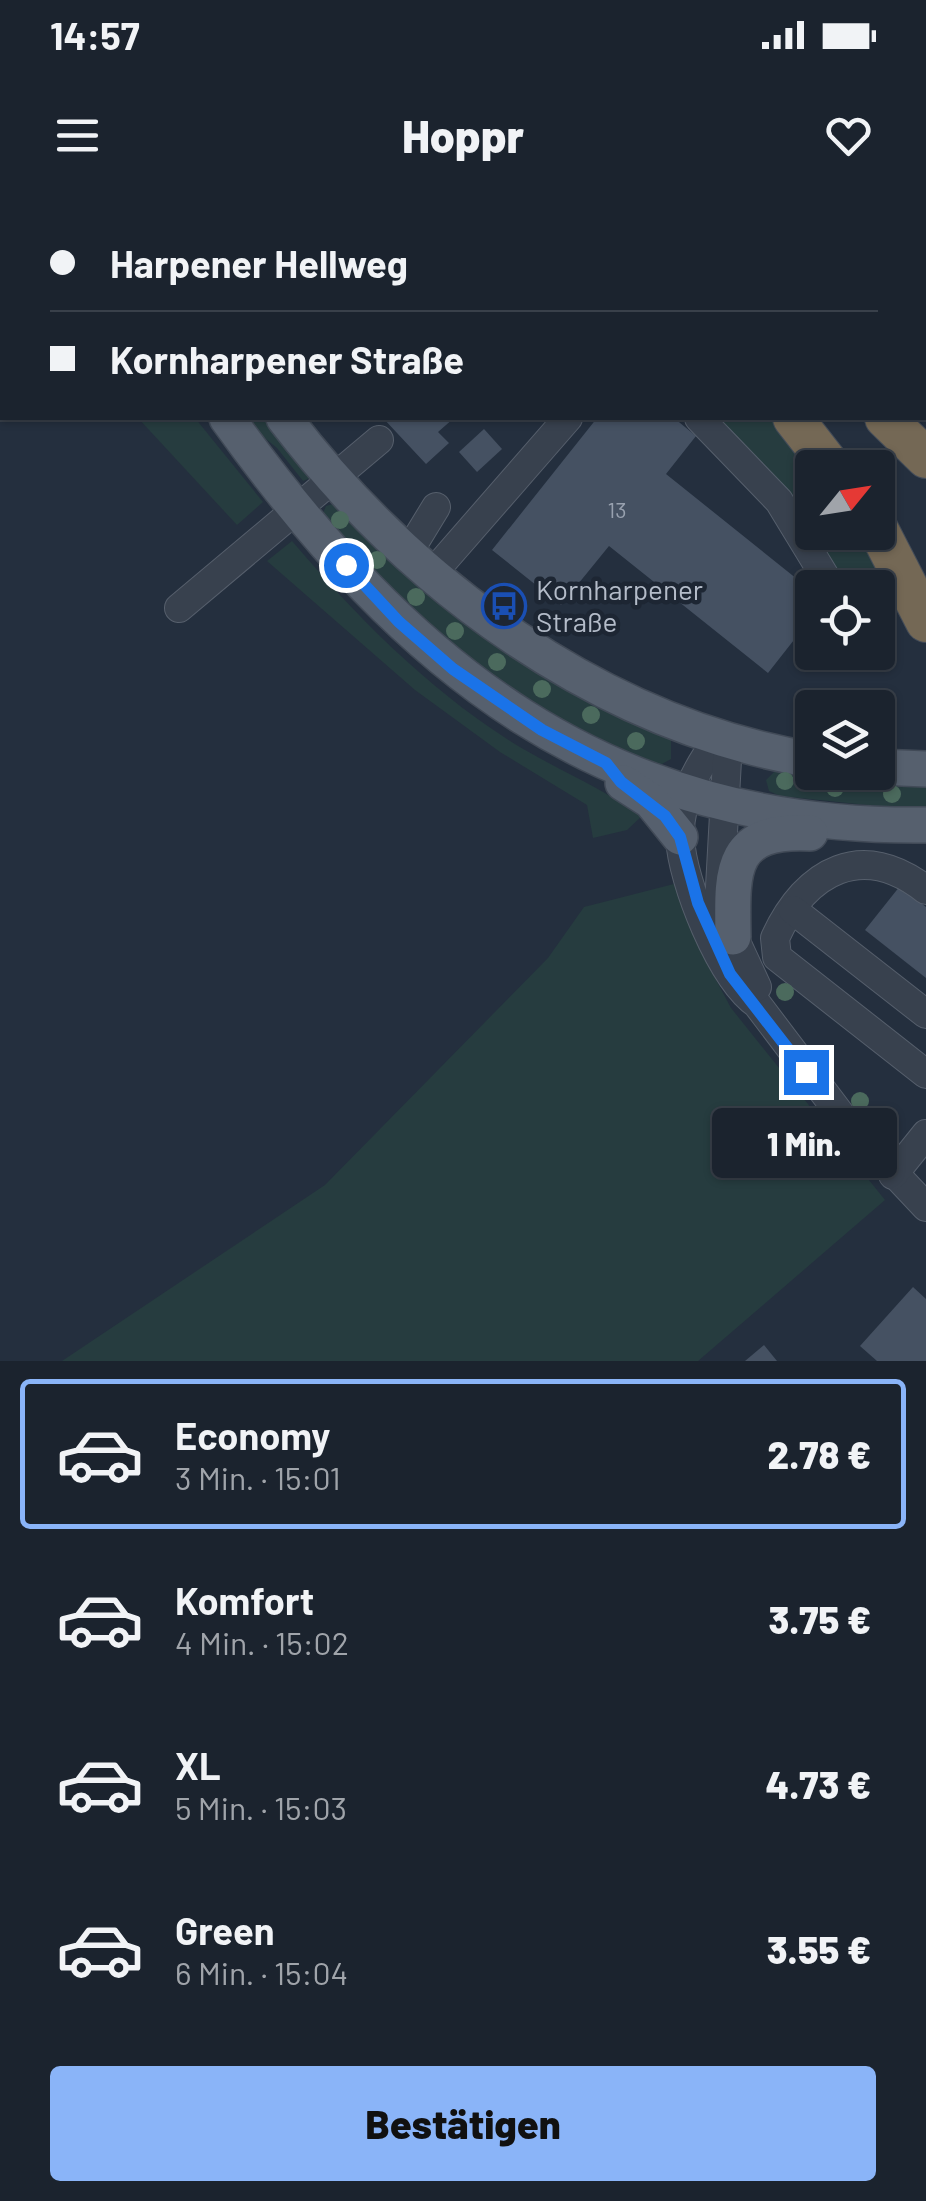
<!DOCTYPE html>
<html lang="de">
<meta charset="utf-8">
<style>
:root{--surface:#1b232e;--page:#242b36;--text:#f1f3f6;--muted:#a0a4aa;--line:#39404a;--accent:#8ab4f8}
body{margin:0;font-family:Barlow,sans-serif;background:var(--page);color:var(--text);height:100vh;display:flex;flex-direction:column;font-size:38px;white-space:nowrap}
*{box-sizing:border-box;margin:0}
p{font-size:32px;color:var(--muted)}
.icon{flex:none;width:55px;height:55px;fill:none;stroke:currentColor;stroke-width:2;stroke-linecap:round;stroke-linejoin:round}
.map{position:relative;height:1161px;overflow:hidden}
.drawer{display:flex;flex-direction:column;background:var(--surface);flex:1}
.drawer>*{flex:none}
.top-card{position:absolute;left:0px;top:0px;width:928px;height:220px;box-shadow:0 2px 8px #0004,0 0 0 2px var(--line);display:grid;align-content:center;height:220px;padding:0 50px;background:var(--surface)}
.needle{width:65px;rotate:60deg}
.buttons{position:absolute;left:795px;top:250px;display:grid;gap:20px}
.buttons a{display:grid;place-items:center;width:100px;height:100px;border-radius:10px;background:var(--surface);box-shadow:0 2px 8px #0004,0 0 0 2px var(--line);font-size:50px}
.end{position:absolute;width:45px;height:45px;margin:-22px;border:12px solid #1a73e8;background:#fff;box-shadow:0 0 0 5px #fff}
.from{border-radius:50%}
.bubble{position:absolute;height:70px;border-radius:10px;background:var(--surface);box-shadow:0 2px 8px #0004,0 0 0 2px var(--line);font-size:32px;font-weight:800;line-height:70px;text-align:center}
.top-card b{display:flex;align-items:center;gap:35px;height:95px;font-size:38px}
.top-card b+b{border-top:2px solid var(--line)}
.top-card i{width:25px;height:25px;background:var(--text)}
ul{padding:18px 0 0;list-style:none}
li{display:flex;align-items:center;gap:30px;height:150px;margin:0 20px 15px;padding:0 30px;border:5px solid transparent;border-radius:10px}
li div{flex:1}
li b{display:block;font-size:38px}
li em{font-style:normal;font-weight:800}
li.active{border-color:var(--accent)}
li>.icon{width:90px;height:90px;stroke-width:1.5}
.primary-button{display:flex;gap:20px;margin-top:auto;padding:20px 50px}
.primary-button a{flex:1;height:115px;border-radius:10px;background:var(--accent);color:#111;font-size:40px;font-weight:800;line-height:115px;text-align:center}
.status{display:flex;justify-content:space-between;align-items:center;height:70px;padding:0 50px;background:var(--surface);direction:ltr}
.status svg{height:28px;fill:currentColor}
header{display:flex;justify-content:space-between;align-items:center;height:130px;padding:0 50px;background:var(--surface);font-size:45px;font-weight:800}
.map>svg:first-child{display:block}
.green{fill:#263c3f}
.building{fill:#455162}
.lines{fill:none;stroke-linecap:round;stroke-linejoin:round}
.minor-casing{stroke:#565f6c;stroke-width:30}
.major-casing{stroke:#414a57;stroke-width:38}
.highway-casing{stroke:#434c59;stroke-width:42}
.minor{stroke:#38414e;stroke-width:28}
.major{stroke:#56606e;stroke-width:35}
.highway{stroke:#746855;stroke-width:40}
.tree{fill:#4b6a5d}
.route{stroke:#1a73e8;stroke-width:12}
.labels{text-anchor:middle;stroke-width:9;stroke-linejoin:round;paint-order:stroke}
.number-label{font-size:22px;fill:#98a1af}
.poi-label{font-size:28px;fill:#b4bcc9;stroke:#1d2633;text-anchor:start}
</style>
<div class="status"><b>14:57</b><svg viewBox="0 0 49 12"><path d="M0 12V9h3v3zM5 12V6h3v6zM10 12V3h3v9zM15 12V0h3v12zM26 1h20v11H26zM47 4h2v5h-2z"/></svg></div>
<header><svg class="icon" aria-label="menu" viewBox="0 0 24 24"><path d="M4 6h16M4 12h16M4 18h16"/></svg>Hoppr<svg class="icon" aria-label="heart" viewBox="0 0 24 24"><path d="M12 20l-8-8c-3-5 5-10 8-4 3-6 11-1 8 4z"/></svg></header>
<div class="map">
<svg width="926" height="1161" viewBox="0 0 926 1161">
<rect width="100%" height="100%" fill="#242f3e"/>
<g class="green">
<path d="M792,0H926V135L925,2Z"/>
<path d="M138,218H195L263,302L237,325Z"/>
<path d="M240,218H270L315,276L303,281L277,248Z"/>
<path d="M715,218H775L812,268V332L864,333L886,378L887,440L878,427V388L850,387L801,317Z"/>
<path d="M336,303L671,539V559L660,565C567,528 478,476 405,407C376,379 349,346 322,316L326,306Z"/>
<path d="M292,341C355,415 425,486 507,539C551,567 599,586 642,616L627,630L593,638L587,605L500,552L415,490L267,361Z"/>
<path d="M777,569L830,577L926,583V606H877L780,596L769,591L766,580Z"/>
<path d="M674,684L699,748L731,808L885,1000L698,1161H62L325,985L548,758L584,707Z"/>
</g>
<g class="building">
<path d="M383,218H454L438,232L449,243L426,264Z"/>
<path d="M597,218H674L696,236L666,274L812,391V417L768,473L609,346L561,405L492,350Z"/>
<path d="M484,229L502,249L477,272L459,252Z"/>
<path d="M900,686L926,707V778L865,730Z"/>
<path d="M913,1087L926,1099V1161H877L860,1146Z"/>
<path d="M764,1145L777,1161H745Z"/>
</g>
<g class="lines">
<defs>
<g id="minor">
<path d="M699,218L779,301L832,388"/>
<path d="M408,353L436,307"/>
<path d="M432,374L568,218"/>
<path d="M179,408L379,240"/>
<path d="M718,539C698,566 678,603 680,638C682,682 721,779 757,804L847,923L926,1007"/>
<path d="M728,542L719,705L757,787"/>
<path d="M926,690C863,640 806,670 775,738L777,757L926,874"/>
<path d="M793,710L926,814"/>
<path d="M893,975L926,934"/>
</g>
<g id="major">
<path d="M91,0L92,2"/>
<path d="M149,0L150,2"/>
<path d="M227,218C406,468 604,629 926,625"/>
<path d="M284,218C412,386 600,524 812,560"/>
<path d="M878,567L926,569"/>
<path d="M623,583L651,601L680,637"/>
<path d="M733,737C732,672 728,629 810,633"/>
</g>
<g id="highway">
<path d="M621,0L623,2"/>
<path d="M678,0L680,2"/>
<path d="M737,0L739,2"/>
<path d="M925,195L926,196"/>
<path d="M793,218L832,268"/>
<path d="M885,218L926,258"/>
<path d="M878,329L926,422"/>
</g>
</defs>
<use href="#minor" class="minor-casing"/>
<use href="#major" class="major-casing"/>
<use href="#highway" class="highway-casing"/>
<use href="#minor" class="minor"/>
<use href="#major" class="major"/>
<use href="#highway" class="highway"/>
</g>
<g class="tree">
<circle cx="340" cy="320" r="9"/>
<circle cx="377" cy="360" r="9"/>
<circle cx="416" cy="397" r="9"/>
<circle cx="455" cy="431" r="9"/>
<circle cx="497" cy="462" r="9"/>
<circle cx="542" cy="489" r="9"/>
<circle cx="591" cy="515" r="9"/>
<circle cx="636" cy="541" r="9"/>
<circle cx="785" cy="581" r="9"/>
<circle cx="835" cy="588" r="9"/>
<circle cx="892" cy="594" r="9"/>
<circle cx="785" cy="792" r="9"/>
<circle cx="860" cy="901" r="9"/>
</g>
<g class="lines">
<path class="route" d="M346,365L399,422L453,469L542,530L606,563L621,582L665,616L680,637L698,703L730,774L806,872"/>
</g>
<defs>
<symbol id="bus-ring" viewBox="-11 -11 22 22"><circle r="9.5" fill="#1d2633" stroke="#1a4fb4" stroke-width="1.5"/><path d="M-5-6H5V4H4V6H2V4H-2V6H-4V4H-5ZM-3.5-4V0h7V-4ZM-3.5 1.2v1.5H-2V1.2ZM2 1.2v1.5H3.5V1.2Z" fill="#1a4fb4"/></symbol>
</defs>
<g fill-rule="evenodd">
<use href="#bus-ring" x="479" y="381" width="50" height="50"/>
</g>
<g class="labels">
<g class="number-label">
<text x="617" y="318">13</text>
</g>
<g class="poi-label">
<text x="536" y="400">Kornharpener<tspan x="536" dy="32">Straße</tspan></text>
</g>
</g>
</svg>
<div class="buttons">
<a><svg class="needle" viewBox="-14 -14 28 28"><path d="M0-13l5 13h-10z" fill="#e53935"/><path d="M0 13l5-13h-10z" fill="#a0a4aa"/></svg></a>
<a><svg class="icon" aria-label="locate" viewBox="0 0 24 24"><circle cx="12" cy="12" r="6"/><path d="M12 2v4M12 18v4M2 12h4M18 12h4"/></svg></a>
<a><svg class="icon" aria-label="layers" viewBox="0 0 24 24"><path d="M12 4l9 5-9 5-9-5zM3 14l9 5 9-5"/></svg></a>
</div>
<i class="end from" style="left:346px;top:365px"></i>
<i class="end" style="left:806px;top:872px"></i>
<div class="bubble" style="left:712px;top:908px;width:185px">1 Min.</div>
<div class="top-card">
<b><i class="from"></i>Harpener Hellweg</b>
<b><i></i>Kornharpener Straße</b>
</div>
</div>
<section class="drawer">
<ul>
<li class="active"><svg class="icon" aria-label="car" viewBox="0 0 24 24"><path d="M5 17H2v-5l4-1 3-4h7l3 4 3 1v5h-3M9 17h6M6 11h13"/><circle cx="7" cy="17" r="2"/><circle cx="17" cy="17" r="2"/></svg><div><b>Economy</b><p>3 Min. · 15:01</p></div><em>2.78 €</em></li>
<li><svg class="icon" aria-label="car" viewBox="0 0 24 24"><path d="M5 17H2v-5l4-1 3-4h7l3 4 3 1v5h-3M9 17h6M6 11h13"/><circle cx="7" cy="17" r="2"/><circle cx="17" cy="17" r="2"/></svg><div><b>Komfort</b><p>4 Min. · 15:02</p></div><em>3.75 €</em></li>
<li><svg class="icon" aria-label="car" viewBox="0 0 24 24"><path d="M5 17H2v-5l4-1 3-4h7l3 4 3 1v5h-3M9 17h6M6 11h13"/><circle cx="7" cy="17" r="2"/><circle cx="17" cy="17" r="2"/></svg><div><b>XL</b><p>5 Min. · 15:03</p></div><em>4.73 €</em></li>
<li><svg class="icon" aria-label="car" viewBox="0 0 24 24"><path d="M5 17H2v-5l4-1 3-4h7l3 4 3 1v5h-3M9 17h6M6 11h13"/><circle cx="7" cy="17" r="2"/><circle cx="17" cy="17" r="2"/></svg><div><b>Green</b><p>6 Min. · 15:04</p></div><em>3.55 €</em></li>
</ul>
<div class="primary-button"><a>Bestätigen</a></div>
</section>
